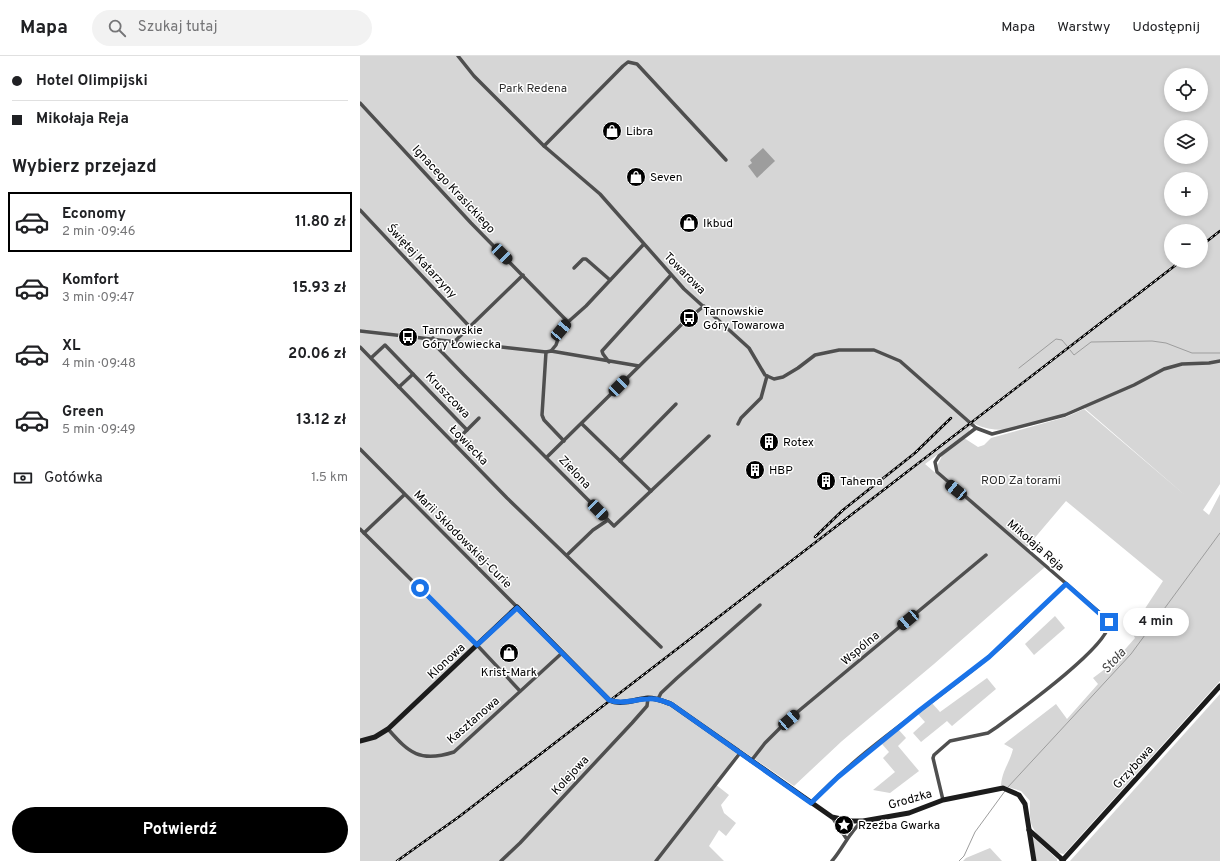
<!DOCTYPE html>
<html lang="pl">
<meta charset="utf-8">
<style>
:root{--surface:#fff;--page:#f2f2f2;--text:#202124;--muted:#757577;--line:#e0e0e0;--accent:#000}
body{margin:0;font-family:Overpass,sans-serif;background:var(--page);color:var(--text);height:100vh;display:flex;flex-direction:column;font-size:15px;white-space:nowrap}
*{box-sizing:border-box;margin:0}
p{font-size:13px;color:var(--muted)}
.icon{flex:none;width:22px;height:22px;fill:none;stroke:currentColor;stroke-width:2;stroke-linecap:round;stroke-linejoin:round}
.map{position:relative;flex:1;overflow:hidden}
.sheet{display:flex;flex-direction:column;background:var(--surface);width:360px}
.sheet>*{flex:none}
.hud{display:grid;align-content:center;height:88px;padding:0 12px;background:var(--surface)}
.tools{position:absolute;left:804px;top:12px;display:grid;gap:8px}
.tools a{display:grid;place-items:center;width:44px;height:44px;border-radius:50%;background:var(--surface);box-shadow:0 2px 6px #0003;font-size:20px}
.end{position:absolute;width:18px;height:18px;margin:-9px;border:5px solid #1a73e8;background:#fff;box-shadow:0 0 0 2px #fff}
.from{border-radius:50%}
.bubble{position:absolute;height:28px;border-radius:14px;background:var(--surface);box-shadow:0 2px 6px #0003;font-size:13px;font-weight:700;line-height:28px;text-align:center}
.car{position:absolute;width:12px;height:24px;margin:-12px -6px;border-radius:5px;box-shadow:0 0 3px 1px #0007;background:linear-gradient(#222 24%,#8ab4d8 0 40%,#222 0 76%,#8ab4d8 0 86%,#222 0)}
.hud b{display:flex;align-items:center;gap:14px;height:38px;font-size:15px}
.hud b+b{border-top:1px solid var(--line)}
.hud i{width:10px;height:10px;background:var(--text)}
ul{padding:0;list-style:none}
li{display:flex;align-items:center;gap:12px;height:60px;margin:0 8px 6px;padding:0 4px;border:2px solid transparent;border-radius:0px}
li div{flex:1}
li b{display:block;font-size:15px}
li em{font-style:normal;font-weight:700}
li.on{border-color:var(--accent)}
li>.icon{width:36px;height:36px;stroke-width:1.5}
h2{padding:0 12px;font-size:18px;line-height:48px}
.pay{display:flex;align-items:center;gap:10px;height:44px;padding:0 12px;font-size:15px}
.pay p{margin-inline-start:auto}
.action{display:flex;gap:8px;margin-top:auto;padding:8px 12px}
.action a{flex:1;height:46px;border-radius:24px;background:var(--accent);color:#fff;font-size:16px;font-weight:700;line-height:46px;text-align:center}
header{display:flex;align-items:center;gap:24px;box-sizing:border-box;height:56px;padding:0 20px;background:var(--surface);border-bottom:1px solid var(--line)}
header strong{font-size:19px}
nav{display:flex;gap:22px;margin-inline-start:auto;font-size:14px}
.search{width:280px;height:36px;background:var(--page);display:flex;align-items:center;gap:10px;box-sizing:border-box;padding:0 14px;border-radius:22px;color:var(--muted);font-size:15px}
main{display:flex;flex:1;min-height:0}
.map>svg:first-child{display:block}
.green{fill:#d6d6d6;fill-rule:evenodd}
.water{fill:#9d9d9d}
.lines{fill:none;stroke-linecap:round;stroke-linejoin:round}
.stream{stroke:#9d9d9d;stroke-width:1}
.street{stroke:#4f4f4f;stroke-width:3.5}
.secondary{stroke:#1c1c1c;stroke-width:5}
.rail-casing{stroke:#000;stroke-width:2.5}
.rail{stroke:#fff;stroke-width:1;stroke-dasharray:3;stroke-linecap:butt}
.route{stroke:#1a73e8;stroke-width:5}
.labels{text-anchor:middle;stroke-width:3;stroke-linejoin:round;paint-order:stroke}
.park-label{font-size:12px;fill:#2d2d2d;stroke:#fff}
.poi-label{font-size:12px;fill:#000;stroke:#fff;text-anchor:start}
.street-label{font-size:12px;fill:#000;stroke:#fff}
.water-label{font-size:13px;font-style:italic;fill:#3e3e3e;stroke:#fff}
</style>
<header>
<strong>Mapa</strong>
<div class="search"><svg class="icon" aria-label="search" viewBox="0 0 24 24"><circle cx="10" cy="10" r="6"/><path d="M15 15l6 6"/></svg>Szukaj tutaj</div>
<nav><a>Mapa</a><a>Warstwy</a><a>Udostępnij</a></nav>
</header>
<main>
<section class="sheet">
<div class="hud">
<b><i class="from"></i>Hotel Olimpijski</b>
<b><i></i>Mikołaja Reja</b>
</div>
<h2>Wybierz przejazd</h2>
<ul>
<li class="on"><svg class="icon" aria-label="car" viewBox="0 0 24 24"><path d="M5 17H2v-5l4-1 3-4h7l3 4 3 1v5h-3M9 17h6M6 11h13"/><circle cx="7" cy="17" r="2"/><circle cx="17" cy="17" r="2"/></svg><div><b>Economy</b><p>2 min · 09:46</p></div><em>11.80 zł</em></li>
<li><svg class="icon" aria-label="car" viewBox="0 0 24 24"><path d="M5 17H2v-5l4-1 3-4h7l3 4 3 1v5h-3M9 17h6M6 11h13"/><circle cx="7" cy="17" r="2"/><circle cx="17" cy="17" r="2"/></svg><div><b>Komfort</b><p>3 min · 09:47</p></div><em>15.93 zł</em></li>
<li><svg class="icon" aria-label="car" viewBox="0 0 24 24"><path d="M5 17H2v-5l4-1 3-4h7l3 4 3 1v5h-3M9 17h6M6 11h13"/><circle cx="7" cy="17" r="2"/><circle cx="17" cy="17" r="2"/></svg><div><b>XL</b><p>4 min · 09:48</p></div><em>20.06 zł</em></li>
<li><svg class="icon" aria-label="car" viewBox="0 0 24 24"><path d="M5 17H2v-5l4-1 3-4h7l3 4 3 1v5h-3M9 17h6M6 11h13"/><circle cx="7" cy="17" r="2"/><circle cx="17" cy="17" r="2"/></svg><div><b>Green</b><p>5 min · 09:49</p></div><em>13.12 zł</em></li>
</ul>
<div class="pay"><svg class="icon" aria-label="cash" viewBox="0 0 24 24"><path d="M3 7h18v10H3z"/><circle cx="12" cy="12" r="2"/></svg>Gotówka<p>1.5 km</p></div>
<div class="action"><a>Potwierdź</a></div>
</section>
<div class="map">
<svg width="860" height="805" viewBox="0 0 860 805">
<rect width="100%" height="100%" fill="#fff"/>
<g class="green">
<path d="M0,0H860V428L843,454L849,459L860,438V625L704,798C695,798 676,779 672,770C669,763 670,752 670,745L661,735L641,729C642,715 650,706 653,693L644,688L696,648L707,663L738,628L733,622L753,607L775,582L771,574L803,525L706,445L667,491L585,422L579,417L577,410L582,400L604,382L618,391L624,389L631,382L706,361L724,353L826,440L722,350C690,363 648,384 615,368L610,372L609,375L565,408L685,511L574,608L482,685L434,730L380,693L355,728L369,739L361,749L364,757L376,767L366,780L359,774L349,790L364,805H0ZM811,19H841V49H811ZM811,71H841V101H811ZM811,123H841V153H811ZM811,175H841V205H811Z"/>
<path d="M695,560L705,572L674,599L665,588Z"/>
<path d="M627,622L636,633L592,670L587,665L561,686L553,677L565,666L557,657L571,646L580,656Z"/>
<path d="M860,638V805H710Z"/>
<path d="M538,673L546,682L538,690L559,715L530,737L513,734L535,716L523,702L529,696L522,688Z"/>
<path d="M483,766L492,767L493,770L486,775L481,769L485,770L486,768Z"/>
<path d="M672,780L697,803V805H676Z"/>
<path d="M630,792L642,805H603L606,802Z"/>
</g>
<path class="water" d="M403,92L415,105L397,122L388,110L392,107L390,104Z"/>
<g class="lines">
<g class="stream">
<path d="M710,294L714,299L731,286L792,285L806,287L832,297H860"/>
<path d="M659,312L696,283L702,284L707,290"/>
<path d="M648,731L771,598L860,477"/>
<path d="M599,805L604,800L615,776L645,735"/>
</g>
<g class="street">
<path d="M98,0L114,20L184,90L240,138L324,233L389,292L405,319L414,323L423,321L438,312L455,299L479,294H514L540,305L616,372L632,378L705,359L774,329L804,313L822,308L849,307L860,305"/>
<path d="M0,47L111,167L208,266"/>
<path d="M184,90L263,10L268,6L277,8L366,104"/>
<path d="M0,154L109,270"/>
<path d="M214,212L223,203H226L250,224"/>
<path d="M0,275L186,296L191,295L279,310"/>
<path d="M73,282L75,289L104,319L254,470L349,380"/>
<path d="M94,286L163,219"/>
<path d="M0,291L147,442L301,591"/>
<path d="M191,295L196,289L201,274L208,266L226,250L283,189"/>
<path d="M186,296L182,359L184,364L204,385"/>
<path d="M11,302L25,289L107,374"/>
<path d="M249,306L243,298L242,295L311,219"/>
<path d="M39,331L53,318"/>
<path d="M222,368L291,435"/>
<path d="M378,368L381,362L401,342L407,320"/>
<path d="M94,387L119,362"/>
<path d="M0,393L157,551"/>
<path d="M187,401L323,267L344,250"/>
<path d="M260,405L316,348"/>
<path d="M0,473L117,589L160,635"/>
<path d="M4,477L44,439"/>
<path d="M207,499L233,474L248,464"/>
<path d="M298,643L301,637L317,622L400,549"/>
<path d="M28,673C49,697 60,707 94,696L202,597"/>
<path d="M391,705L405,687L429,663L626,499"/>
<path d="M583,744L573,702L574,699L590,685L628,677L637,671C660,654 744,594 749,569L746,562L577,416L575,406L579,400L616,372"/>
<path d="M451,747C503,691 570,650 629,601C656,579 680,552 706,528"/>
<path d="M472,761L486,782"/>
<path d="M141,805L160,787L272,667L287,650L288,642"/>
<path d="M296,805L380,697"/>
<path d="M472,805C483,792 489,777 502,765"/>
</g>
<g class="secondary">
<path d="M0,685L15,681L28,673L157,551L249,644C261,650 276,643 288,642C296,642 303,645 311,648L472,761L490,765H503L549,757L583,744L643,732L659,739L665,748L674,805"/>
<path d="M669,774L703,804"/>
<path d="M702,805L860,630"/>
</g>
<defs>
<g id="rail">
<path d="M841,190L860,175"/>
<path d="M455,481L483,454L555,397L591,362"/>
<path d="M37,805L100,760L821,205"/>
</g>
</defs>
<use href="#rail" class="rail-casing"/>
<use href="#rail" class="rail"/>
</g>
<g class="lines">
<path class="route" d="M60,532L117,589L157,552L249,644C261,649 276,643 288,643C297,642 303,645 311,648L451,747L478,721L560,654L629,601L706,528L749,566"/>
</g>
<defs>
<symbol id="shop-disc" viewBox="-11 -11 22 22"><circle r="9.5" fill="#000" stroke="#fff"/><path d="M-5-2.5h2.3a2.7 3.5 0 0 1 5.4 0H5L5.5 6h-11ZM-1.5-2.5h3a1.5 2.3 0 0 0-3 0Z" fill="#fff"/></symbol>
<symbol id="bus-disc" viewBox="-11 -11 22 22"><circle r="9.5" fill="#000" stroke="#fff"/><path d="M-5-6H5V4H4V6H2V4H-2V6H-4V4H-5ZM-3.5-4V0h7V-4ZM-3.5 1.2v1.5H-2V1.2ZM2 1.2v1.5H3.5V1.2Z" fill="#fff"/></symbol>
<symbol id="building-disc" viewBox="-11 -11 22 22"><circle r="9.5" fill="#000" stroke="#fff"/><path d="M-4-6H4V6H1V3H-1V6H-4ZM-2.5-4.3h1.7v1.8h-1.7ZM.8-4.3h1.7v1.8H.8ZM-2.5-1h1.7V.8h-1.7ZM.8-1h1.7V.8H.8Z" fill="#fff"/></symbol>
<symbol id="sight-disc" viewBox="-11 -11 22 22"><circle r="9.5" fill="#000" stroke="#fff"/><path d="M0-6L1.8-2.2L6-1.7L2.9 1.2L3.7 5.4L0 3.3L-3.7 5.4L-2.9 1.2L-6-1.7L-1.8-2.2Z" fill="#fff"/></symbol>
</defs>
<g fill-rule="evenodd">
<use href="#shop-disc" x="241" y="64" width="22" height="22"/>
<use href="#shop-disc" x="265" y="110" width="22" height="22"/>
<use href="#shop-disc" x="318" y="156" width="22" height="22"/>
<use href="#bus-disc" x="318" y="251" width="22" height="22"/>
<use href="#bus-disc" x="37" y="270" width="22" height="22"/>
<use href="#building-disc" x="398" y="375" width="22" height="22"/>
<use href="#building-disc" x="384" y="403" width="22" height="22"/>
<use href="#building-disc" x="455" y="414" width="22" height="22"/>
<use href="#shop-disc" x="138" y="586" width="22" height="22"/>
<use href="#sight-disc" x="473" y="758" width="22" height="22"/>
</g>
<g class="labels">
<g class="park-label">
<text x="173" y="36">Park Redena</text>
<text x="661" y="428">ROD Za torami</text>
</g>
<g class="poi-label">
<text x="266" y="79">Libra</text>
<text x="290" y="125">Seven</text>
<text x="343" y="171">Ikbud</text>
<text x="343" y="259">Tarnowskie<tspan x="343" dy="14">Góry Towarowa</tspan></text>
<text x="62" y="278">Tarnowskie<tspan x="62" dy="14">Góry Łowiecka</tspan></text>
<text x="423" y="390">Rotex</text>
<text x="409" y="418">HBP</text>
<text x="480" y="429">Tahema</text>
<text x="149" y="620" text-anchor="middle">Krist-Mark</text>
<text x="498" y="773">Rzeźba Gwarka</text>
</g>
<g class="street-label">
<text transform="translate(94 133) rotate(47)" y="4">Ignacego Krasickiego</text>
<text transform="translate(62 205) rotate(47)" y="4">Świętej Katarzyny</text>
<text transform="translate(325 217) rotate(45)" y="4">Towarowa</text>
<text transform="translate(88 339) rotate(46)" y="4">Kruszcowa</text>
<text transform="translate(109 389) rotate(46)" y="4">Łowiecka</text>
<text transform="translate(215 416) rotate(46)" y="4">Zielona</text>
<text transform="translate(103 483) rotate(45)" y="4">Marii Skłodowskiej-Curie</text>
<text transform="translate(676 489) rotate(41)" y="4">Mikołaja Reja</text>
<text transform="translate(500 592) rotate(-40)" y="4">Wspólna</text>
<text transform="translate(86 605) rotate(-43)" y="4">Klonowa</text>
<text transform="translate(113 664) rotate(-41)" y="4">Kasztanowa</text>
<text transform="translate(773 711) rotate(-48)" y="4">Grzybowa</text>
<text transform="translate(210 719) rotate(-47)" y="4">Kolejowa</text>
<text transform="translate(550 743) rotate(-16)" y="4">Grodzka</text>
</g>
<g class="water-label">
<text transform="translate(753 604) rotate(-48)" y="5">Stoła</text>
</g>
</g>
</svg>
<div class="tools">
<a><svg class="icon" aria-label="locate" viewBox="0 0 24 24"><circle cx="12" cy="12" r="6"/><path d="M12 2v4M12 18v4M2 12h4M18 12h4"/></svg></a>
<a><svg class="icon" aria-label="layers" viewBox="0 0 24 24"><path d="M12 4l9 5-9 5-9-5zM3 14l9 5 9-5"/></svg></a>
<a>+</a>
<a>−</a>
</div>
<i class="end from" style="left:60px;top:532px"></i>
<i class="end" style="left:749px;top:566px"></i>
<div class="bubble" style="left:763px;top:552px;width:66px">4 min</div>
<i class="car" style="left:142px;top:198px;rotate:135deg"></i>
<i class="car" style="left:201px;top:274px;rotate:40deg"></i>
<i class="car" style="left:259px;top:330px;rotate:45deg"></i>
<i class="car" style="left:596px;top:434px;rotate:309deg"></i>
<i class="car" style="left:238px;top:454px;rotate:136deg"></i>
<i class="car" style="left:548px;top:564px;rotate:230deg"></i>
<i class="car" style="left:429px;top:664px;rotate:49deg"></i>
</div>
</main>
